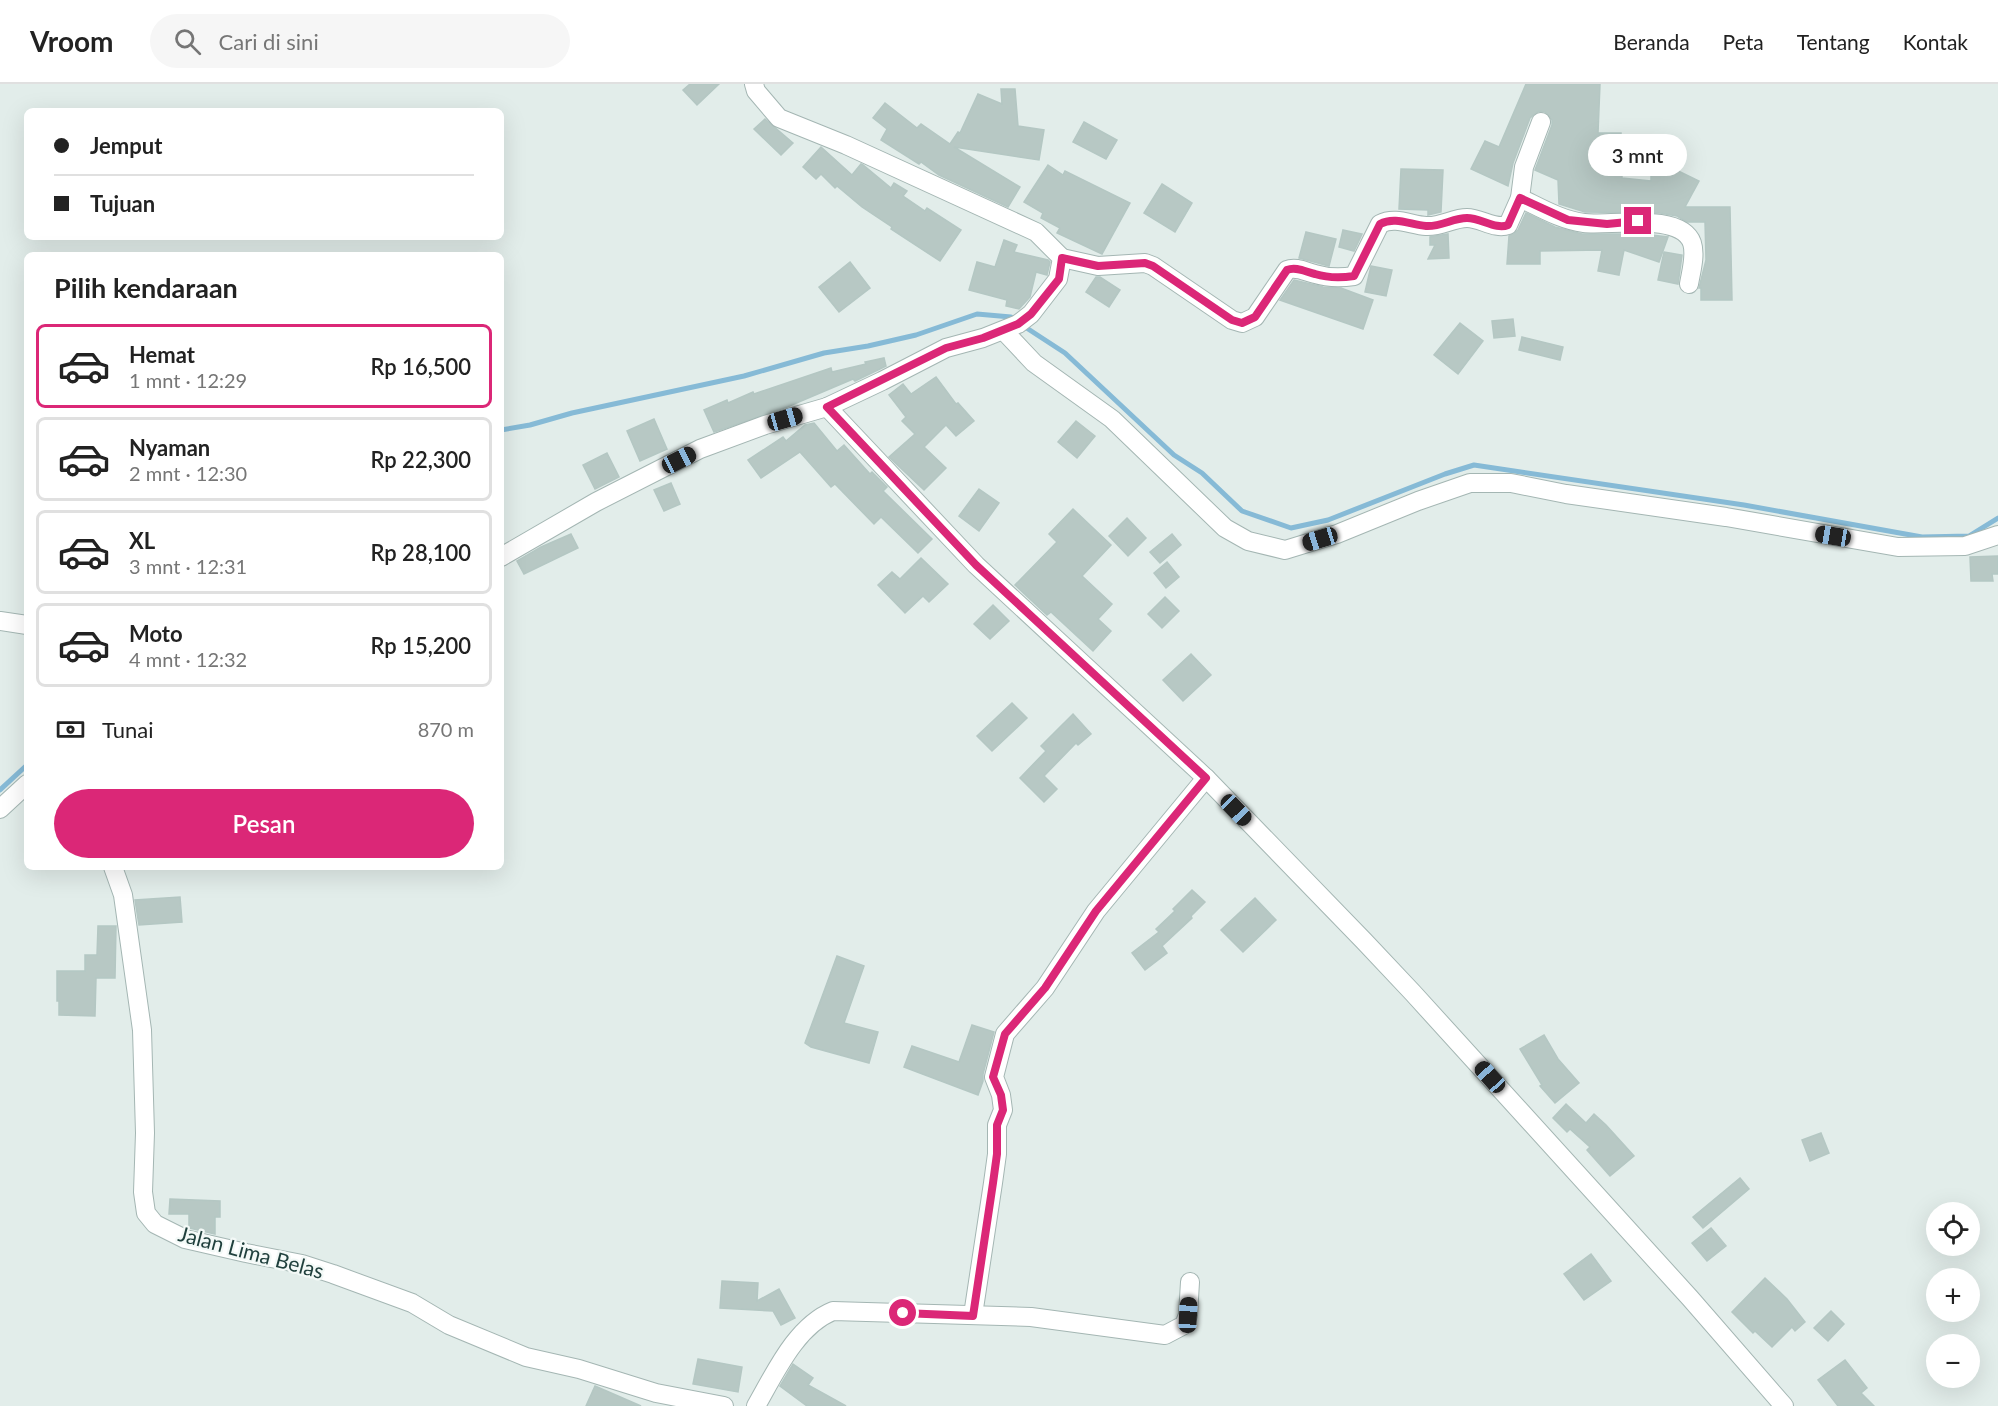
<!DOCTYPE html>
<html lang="id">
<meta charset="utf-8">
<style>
:root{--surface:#fff;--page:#f6f6f6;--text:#222;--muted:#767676;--line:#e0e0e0;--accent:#db2777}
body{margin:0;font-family:Lato,sans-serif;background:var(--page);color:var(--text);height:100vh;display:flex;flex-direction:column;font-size:22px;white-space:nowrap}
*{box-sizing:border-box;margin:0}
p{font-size:20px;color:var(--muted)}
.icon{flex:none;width:33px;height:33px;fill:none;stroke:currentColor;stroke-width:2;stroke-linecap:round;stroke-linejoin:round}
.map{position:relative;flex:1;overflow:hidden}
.panel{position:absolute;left:24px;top:168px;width:480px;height:618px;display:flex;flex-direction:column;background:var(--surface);border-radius:9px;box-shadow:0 6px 24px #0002}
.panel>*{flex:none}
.banner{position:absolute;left:24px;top:24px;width:480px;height:132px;border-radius:9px;box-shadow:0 6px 24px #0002;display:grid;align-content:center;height:132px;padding:0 30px;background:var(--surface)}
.buttons{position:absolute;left:1926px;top:1118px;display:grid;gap:12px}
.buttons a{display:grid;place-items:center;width:54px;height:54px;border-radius:50%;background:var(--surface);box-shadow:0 6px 24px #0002;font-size:30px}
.end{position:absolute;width:27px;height:27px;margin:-14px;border:8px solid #db2777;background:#fff;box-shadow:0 0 0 3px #fff}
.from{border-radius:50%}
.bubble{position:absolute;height:42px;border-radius:21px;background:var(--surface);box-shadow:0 6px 24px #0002;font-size:20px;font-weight:600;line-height:42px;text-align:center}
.car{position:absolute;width:18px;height:36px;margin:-18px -9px;border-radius:8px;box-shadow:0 0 4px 2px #0007;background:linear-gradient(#222 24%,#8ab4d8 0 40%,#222 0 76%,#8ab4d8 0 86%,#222 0)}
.banner b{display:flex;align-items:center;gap:21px;height:57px;font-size:22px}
.banner b+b{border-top:2px solid var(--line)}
.banner i{width:15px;height:15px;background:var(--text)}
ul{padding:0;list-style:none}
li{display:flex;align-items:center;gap:18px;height:84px;margin:0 12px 9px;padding:0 18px;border:3px solid var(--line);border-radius:9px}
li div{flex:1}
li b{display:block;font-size:22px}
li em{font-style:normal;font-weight:600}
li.selected{border-color:var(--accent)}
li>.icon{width:54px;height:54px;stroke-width:1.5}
h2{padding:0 30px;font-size:27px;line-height:72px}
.pay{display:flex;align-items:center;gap:15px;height:66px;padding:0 30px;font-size:22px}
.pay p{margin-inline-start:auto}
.primary-button{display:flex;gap:12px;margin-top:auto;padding:12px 30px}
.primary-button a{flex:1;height:69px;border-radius:36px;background:var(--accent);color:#fff;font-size:24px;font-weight:600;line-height:69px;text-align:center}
header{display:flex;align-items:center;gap:36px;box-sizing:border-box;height:84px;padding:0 30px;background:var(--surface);border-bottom:2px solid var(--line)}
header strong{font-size:28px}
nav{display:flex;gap:33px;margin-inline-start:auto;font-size:21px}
.search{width:420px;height:54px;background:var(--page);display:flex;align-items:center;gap:15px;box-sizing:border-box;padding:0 21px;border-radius:33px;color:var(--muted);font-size:22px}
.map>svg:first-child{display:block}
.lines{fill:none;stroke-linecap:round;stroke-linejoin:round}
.stream{stroke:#86bad6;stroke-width:5}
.building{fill:#b7c8c4;stroke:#b4c7c3;stroke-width:1.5}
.minor-casing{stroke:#a4b6b3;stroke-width:20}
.minor{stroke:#fff;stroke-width:18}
.route{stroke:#db2777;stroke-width:8}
.labels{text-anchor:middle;stroke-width:4.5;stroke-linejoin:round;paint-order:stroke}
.street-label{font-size:21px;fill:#20403d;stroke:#f3f9f7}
</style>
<header>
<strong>Vroom</strong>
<div class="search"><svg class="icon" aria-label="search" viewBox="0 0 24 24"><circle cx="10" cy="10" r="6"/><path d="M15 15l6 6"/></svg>Cari di sini</div>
<nav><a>Beranda</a><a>Peta</a><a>Tentang</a><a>Kontak</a></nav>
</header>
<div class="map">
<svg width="1998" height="1322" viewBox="0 0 1998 1322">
<rect width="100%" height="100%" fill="#e2edea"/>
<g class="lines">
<g class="stream">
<path d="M1022,241L1065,269L1174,371L1202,389L1242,427L1291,444L1328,436L1445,390L1474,381L1744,421L1922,453L1969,452L1998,434"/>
<path d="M501,346L530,341L572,329L744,292L824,269L868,262L916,251L977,230L1011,233L1015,236"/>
<path d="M0,706L27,681"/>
</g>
</g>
<g class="building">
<path d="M690,0H719L697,21L683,6Z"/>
<path d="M1526,0H1600L1598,49H1621L1622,94L1651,97V78L1668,77V82L1699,97L1685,123H1730L1732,216H1701V204H1699L1706,176L1705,138H1687L1677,132L1660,129L1585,128L1559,120L1558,96L1535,86L1552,41V36L1545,28L1539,27L1530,34L1513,79L1508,102L1471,85L1485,57L1499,63Z"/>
<path d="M1001,5H1015L1018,42L1044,46L1039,76L954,63L1020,103L1008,123L939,91L921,78L919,80L881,56L887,45L873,34L885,19L917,44L921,40L950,60L958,48L960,49L978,10L1002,20Z"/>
<path d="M765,35L793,59L781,71L754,45Z"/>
<path d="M1084,38L1117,56L1106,75L1073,58Z"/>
<path d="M821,63L852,91L861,80L863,81L891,104L894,99L907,107L903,112L925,127L927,124L961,146L940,177L891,145L892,143L862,123L837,102L835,104L821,90L816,95L803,83Z"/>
<path d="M1048,81L1063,91L1065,87L1130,119L1102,170L1057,149L1060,144L1041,134L1043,129L1024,118Z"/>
<path d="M1401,85L1443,86L1441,128L1428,131V126L1399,125Z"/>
<path d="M1162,100L1192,119L1175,148L1144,129Z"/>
<path d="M1526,129L1555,143L1582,150H1643L1668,153L1659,178L1624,166L1619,191L1598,187L1602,166L1540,167V180H1507L1509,152L1518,146Z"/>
<path d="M1343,146L1362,150L1354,167L1339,163Z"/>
<path d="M1306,148L1336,155L1329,182L1299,174Z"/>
<path d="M1448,150L1449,174L1428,175L1435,161H1430V153Z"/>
<path d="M1004,156L1017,161L1014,168L1048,176L1050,178L1047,191L1036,188L1030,213L1019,225L1006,222L1007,216L969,206L977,178L995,183Z"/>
<path d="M1664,168L1682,171L1678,200L1658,196Z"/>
<path d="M850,178L870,204L839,228L819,203Z"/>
<path d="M1371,182L1392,186L1386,212L1365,208Z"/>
<path d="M1096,193H1100L1120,206L1109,223L1086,208Z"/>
<path d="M1294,196L1323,203L1341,204L1373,216L1363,245L1280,216Z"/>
<path d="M1513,235L1515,252L1494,254L1492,237Z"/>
<path d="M1460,239L1483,257L1458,290L1434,271Z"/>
<path d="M1522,253L1563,263L1560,276L1519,266Z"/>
<path d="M884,274L886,282L855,297L853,295L787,323L714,348L704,326L727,316L728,319L753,308L754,310L831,284L832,288L866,280L865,278Z"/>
<path d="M936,293L956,320L958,319L974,337L956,352L946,341L924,363L946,384L924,406L889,373L915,350L902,337L906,333L889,311L903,300L911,310Z"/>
<path d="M654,335L667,365L640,377L627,347Z"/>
<path d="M1076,337L1095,352L1077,374L1058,358Z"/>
<path d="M814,339L837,367L844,361L870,390L872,388L887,403L883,407L932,455L918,469L881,433L874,440L835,400L831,403L800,368L761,394L748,376L783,353L786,357L805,341Z"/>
<path d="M607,369L619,393L595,405L583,381Z"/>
<path d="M671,399L680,420L664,427L654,406Z"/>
<path d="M979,405L999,419L979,447L959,432Z"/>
<path d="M1073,425L1111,461L1082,492L1112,520L1098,535L1111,547L1093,567L1051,528L1047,531L1015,501L1057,458L1049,450Z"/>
<path d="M1127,434L1146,454L1128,472L1109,452Z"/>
<path d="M571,450L578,464L524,490L517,477L541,463Z"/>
<path d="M1172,450L1181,461L1160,479L1150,468Z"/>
<path d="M1998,472V490H1992L1993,497H1971L1970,473Z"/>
<path d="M921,474L948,500L929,518L923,512L905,529L878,501L892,488L900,495Z"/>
<path d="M1167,478L1179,493L1166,504L1154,489Z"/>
<path d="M1165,513L1179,527L1162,544L1148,530Z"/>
<path d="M993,521L1009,537L990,555L974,540Z"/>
<path d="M1191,570L1211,591L1183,617L1163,596Z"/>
<path d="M1012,619L1027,634L992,667L977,652Z"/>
<path d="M1073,630L1091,650L1078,661L1076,659L1044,692L1057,705L1044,718L1020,694L1046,667L1041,662Z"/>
<path d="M1192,806L1205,818L1191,832L1192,834L1162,862L1167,869L1145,886L1132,869L1159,848L1156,845L1175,827L1173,825Z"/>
<path d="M180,813L182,838L139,841L135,816Z"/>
<path d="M1255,814L1276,836L1243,868L1221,846Z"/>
<path d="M98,842H116L115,894H96L95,932L59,931V917H57V887H85V871H97Z"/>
<path d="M837,872L864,882L844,939L878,948L869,979L811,963L805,959Z"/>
<path d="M972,941L994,948L983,990V997L978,1011L904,983L912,962L959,978Z"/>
<path d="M1544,951L1558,975L1579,999L1555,1019L1540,1002L1542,1001L1520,965Z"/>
<path d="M1566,1020L1586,1039L1594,1030L1606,1041L1634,1072L1610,1092L1587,1066L1590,1063L1570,1045L1567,1048L1553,1034Z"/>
<path d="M1821,1049L1829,1069L1810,1077L1802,1056Z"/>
<path d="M1740,1094L1749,1105L1703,1144L1693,1133Z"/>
<path d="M170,1115L220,1117V1133H215V1150L189,1144V1130H169Z"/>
<path d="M1711,1144L1726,1162L1707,1177L1692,1159Z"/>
<path d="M1591,1170L1611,1197L1584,1216L1564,1190Z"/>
<path d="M1765,1194L1787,1215L1805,1238L1795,1247L1792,1243L1772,1263L1755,1247L1753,1249L1732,1228Z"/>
<path d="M722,1197L758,1199L757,1217L779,1205L795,1234L781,1241L773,1227L720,1224Z"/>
<path d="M1831,1227L1844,1240L1828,1257L1814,1244Z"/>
<path d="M698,1275L742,1283L738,1308L693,1300Z"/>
<path d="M1845,1276L1867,1304L1861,1309L1874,1322H1838L1818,1296Z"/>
<path d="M793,1280L813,1294L808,1301L846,1322H807L780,1302Z"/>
<path d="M595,1302L641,1322H586Z"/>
</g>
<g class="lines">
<defs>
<g id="minor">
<path d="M1520,114C1541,124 1561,136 1584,139C1609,142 1681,128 1692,159C1696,171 1691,188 1689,200"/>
<path d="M1062,174L1098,182L1145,179L1153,182L1232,236L1242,239L1255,233L1287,186C1296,182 1306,188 1315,190C1328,194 1341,194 1354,192L1380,140C1395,132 1411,141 1426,142C1441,143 1453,134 1467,134C1481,134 1495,146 1508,141L1520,114L1524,83L1541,38"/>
<path d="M1004,247L1034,279L1112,335L1225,444L1248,457L1285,466L1337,450L1418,417L1470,399H1511L1566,410L1726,433L1898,463L1965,462L1998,451"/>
<path d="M827,323L976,481L1206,694L1364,857L1413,909L1690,1214L1784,1322"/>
<path d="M501,473L596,418L700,365L765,341L827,323L882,297L946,264L983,254L1018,240L1031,230L1058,195L1062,174L1036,148L846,61L779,34L756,7L754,0"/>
<path d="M0,537L27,541"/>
<path d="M0,725L27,700"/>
<path d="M113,783L123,811L142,946L145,1049L143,1108L146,1129L155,1140L185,1155L246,1169L302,1180L333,1190L412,1219L449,1241L526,1273L579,1285L656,1309L724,1322"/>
<path d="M973,1231L993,1099L997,1070V1041L1003,1026L1001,1011L994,993L1005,950L1045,904L1096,827L1206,694"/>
<path d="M756,1322C775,1289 796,1242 833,1227L1031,1233L1165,1251L1184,1241L1188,1231L1190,1198"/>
</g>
</defs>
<use href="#minor" class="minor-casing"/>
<use href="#minor" class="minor"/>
</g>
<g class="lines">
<path class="route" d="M903,1229L973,1232L993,1099L997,1070V1041L1003,1026L1001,1011L993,993L1005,950L1045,904L1096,827L1206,694L976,481L827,323L946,264L983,254L1018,240L1031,230L1059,195L1062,174L1098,182L1145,179L1153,182L1232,236L1242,239L1255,233L1287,186C1296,182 1306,188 1315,190C1328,194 1341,194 1354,192L1380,140C1395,132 1411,141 1426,142C1441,143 1453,134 1467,134C1481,134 1496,146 1508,141L1520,114L1568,136L1607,140L1638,137"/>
</g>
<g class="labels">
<g class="street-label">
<text transform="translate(251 1169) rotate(15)" y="7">Jalan Lima Belas</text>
</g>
</g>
</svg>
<div class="buttons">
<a><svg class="icon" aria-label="locate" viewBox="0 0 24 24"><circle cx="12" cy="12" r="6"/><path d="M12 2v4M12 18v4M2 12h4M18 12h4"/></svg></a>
<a>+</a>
<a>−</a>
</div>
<i class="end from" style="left:903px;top:1229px"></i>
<i class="end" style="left:1638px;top:137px"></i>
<div class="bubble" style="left:1588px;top:50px;width:99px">3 mnt</div>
<i class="car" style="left:785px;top:335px;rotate:74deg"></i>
<i class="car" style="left:679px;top:376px;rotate:63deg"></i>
<i class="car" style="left:1833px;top:452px;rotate:279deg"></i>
<i class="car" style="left:1320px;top:455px;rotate:253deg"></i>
<i class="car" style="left:1236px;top:726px;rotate:136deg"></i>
<i class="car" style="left:1490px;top:993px;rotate:318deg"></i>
<i class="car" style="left:1188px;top:1231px;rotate:3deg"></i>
<div class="banner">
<b><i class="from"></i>Jemput</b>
<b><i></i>Tujuan</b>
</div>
<section class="panel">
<h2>Pilih kendaraan</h2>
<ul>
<li class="selected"><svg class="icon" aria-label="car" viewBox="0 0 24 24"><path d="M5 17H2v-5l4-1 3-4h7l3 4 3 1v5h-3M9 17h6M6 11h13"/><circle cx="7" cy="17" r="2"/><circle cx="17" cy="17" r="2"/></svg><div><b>Hemat</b><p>1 mnt · 12:29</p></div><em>Rp 16,500</em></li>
<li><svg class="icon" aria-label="car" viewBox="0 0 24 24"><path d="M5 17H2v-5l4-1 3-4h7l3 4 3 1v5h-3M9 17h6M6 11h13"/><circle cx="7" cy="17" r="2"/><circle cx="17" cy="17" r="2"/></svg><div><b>Nyaman</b><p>2 mnt · 12:30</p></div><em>Rp 22,300</em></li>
<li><svg class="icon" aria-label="car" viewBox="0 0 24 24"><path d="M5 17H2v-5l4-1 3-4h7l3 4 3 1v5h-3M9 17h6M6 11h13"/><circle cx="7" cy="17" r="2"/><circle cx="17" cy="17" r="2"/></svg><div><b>XL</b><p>3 mnt · 12:31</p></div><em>Rp 28,100</em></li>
<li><svg class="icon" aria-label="car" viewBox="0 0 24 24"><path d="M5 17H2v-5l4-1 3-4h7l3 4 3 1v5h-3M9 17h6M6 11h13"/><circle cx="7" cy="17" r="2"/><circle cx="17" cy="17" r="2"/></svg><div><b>Moto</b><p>4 mnt · 12:32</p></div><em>Rp 15,200</em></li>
</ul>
<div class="pay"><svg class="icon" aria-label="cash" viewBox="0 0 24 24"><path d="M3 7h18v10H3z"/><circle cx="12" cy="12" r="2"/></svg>Tunai<p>870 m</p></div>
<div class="primary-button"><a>Pesan</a></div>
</section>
</div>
